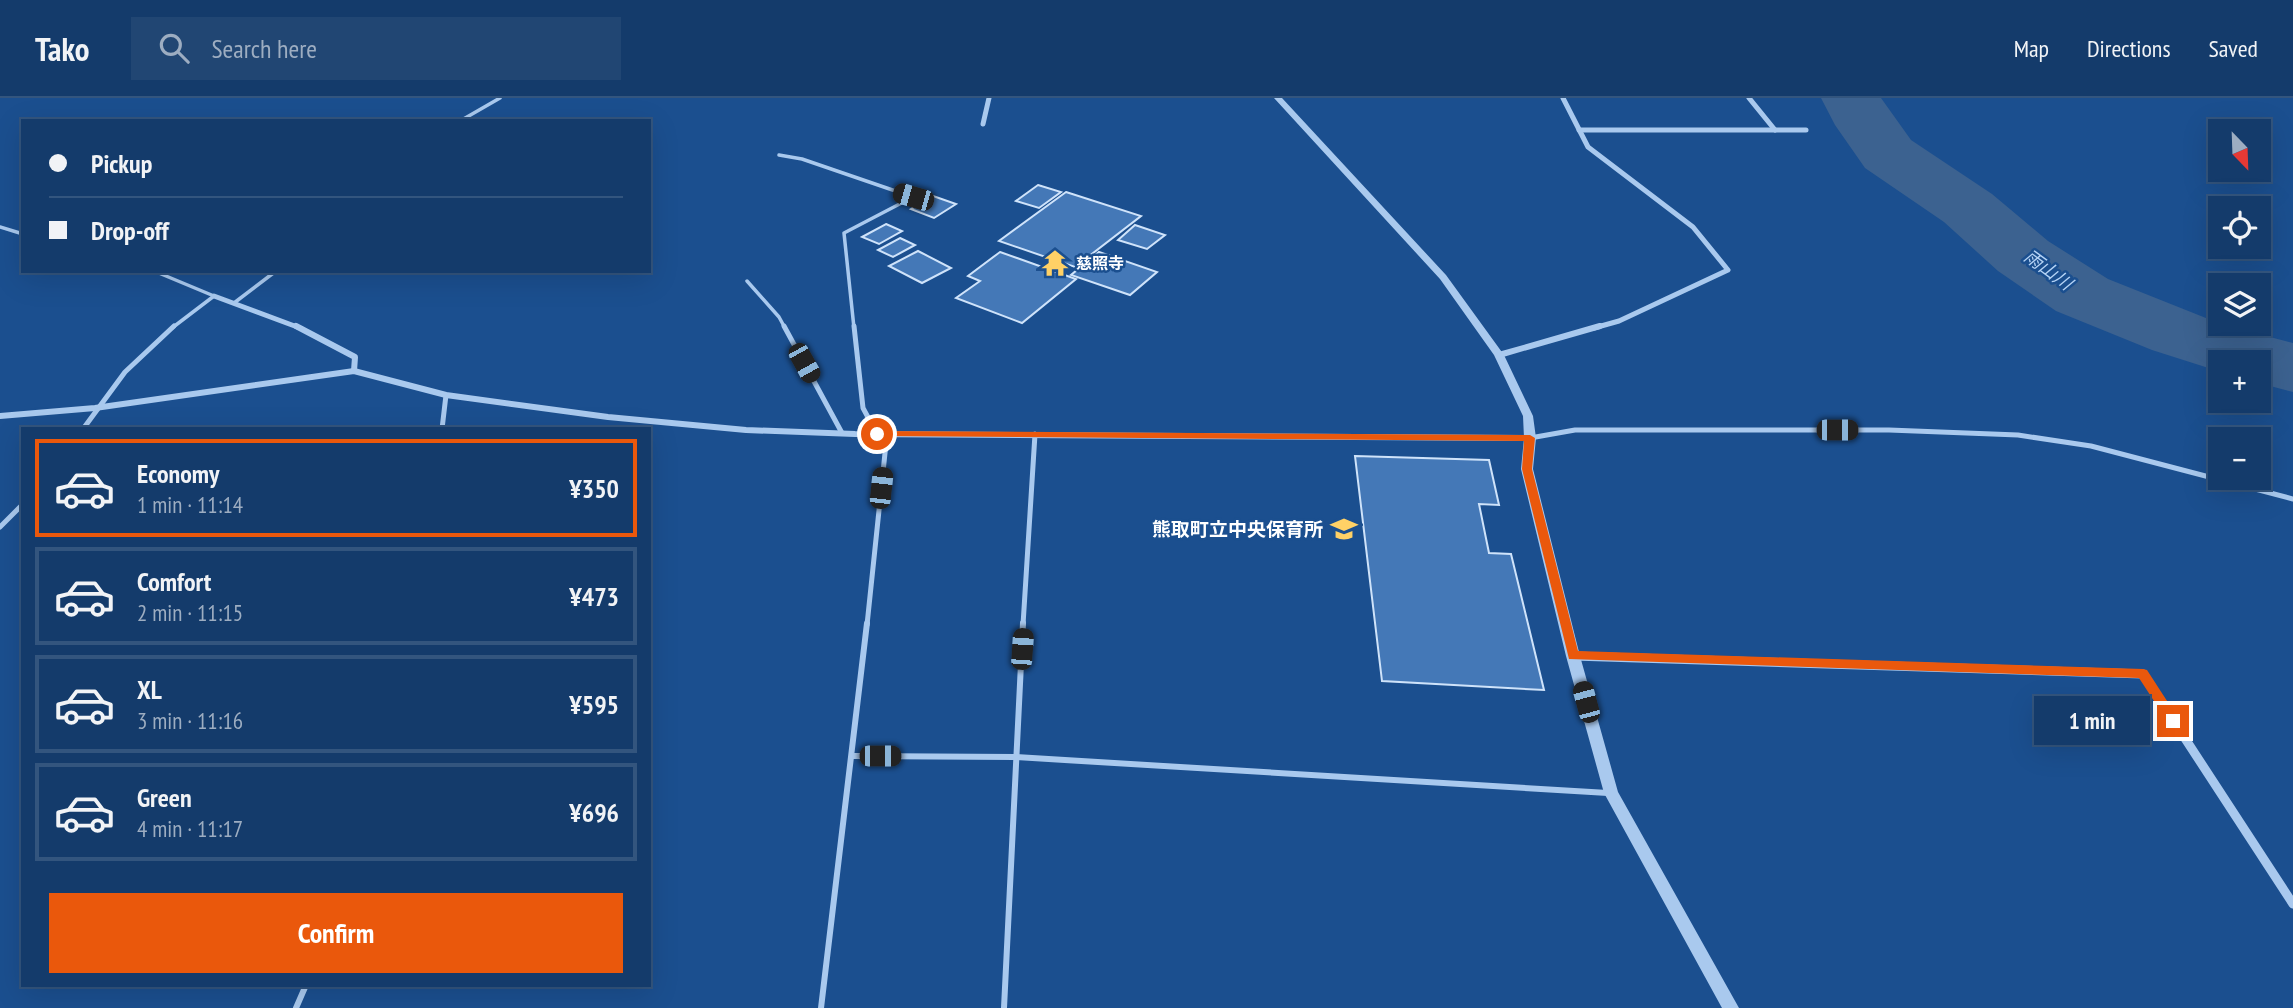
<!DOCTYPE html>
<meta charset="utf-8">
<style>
:root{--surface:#143b6b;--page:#214673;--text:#f1f3f6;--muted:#9dadc1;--line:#33557e;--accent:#ea580c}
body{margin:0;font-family:"PT Sans Narrow","Noto Sans JP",sans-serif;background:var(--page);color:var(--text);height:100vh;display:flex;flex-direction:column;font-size:26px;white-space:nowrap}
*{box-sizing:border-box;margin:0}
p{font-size:23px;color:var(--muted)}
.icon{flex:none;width:38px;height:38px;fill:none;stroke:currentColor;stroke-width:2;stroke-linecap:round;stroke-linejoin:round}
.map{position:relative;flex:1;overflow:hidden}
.drawer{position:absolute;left:21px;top:329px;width:630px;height:560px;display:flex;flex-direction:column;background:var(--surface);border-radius:0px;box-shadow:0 7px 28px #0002,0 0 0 2px var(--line)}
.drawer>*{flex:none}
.top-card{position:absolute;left:21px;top:21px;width:630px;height:154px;border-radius:0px;box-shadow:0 7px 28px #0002,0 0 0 2px var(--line);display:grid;align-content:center;height:154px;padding:0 28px;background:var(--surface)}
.needle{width:46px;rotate:157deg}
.controls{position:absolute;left:2208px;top:21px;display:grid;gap:14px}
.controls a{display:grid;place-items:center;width:63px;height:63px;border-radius:0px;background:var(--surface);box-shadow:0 7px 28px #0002,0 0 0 2px var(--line);font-size:35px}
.end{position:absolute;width:32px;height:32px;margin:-16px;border:9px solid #ea580c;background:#fff;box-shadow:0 0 0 4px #fff}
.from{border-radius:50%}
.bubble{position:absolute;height:49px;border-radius:0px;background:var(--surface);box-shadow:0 7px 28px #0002,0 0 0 2px var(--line);font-size:23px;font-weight:700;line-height:49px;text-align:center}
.car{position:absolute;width:21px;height:42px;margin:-21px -10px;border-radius:9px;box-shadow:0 0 5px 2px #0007;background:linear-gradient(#222 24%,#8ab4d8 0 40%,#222 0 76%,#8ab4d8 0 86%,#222 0)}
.top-card b{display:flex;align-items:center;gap:24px;height:66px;font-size:26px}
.top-card b+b{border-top:2px solid var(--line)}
.top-card i{width:18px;height:18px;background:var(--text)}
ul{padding:12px 0 0;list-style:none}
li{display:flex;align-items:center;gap:21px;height:98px;margin:0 14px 10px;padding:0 14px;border:4px solid var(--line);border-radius:0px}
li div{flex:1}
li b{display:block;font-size:26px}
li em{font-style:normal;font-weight:700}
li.selected{border-color:var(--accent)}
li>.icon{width:63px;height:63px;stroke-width:1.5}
.cta{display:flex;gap:14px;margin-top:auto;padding:14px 28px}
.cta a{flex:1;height:80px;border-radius:0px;background:var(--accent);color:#fff;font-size:28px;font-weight:700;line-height:80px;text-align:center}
header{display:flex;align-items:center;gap:42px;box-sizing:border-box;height:98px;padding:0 35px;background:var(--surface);border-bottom:2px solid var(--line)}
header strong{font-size:33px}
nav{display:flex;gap:38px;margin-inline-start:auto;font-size:24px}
.search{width:490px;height:63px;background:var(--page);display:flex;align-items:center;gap:18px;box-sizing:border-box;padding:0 24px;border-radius:0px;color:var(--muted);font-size:26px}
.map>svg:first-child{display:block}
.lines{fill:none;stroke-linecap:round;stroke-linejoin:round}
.river{fill:#3c6290;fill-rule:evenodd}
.building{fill:#4478b7;stroke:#cfe3fa;stroke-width:2}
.service-far2{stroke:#a9c9ee;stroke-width:3.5}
.service-far1{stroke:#a9c9ee;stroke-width:5}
.service{stroke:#a9c9ee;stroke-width:6}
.minor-far2{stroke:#a9c9ee;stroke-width:5}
.minor-far1{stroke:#a9c9ee;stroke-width:6}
.minor{stroke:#a9c9ee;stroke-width:9}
.tertiary{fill:#a9c9ee;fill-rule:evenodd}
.route{fill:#ea580c}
.labels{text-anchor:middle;stroke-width:5;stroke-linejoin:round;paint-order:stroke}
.far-poi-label{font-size:16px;font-weight:bold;fill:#fff;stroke:#1b4f8f;text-anchor:start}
.far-water-label{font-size:18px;font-style:italic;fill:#b5d3f5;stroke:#1b4f8f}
.poi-label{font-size:19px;font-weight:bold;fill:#fff;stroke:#1b4f8f;text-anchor:end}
</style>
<header>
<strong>Tako</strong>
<div class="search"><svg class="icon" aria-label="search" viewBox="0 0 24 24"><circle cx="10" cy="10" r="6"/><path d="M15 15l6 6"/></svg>Search here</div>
<nav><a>Map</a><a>Directions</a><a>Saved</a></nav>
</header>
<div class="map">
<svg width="2293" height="910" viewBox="0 0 2293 910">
<rect width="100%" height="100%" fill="#1b4f8f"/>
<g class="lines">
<path class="river" d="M1821,0H1881L1911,42L1992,96L2048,143L2108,181L2221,226L2293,245V294L2259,285V264H2221V274L2152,252L2056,213L1998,173L1944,124L1865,70L1835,27Z"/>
</g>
<g class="building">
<path d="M1038,87L1061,94L1039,110L1016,103Z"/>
<path d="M1066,94L1141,118L1075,169L999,143Z"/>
<path d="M933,98L956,106L934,120L911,111Z"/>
<path d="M886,126L902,133L879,146L862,139Z"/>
<path d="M1135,127L1165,137L1147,151L1118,142Z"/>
<path d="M900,140L915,147L893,159L878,152Z"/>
<path d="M918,153L951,170L922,185L889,168Z"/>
<path d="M1000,154L1076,181L1022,225L956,200L980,183L968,178Z"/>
<path d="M1099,154L1157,174L1130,197L1071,177Z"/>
<path d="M1355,358L1489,362L1499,407L1479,406L1489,455L1511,456L1544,592L1382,583Z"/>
</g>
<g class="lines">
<g class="service-far2">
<path d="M460,23L500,0"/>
<path d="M779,57L802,61L913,99L844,135L854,230"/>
<path d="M0,129L23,136"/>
<path d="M154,173L214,198"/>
<path d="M747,183L779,219L785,230"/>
<path d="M234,205L276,173"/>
<path d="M172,230L214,198"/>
</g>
<g class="service-far1">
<path d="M784,228L842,335"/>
<path d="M854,228L863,310L877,336"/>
<path d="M83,331L125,274L174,228"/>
<path d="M442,331L446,297"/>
<path d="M1530,340L1575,332H1889L2018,337L2091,348L2293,401"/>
<path d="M0,429L23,406"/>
<path d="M867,527L887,336"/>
<path d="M1023,527L1035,336"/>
</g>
<g class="service">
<path d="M853,658L1015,659L1608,695"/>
<path d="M296,910L306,887"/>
<path d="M821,910L867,525"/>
<path d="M1004,910L1023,525"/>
</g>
<g class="minor-far2">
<path d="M1563,0L1588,49L1693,129L1728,172L1619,223L1594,230"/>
<path d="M1749,0L1775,32"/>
<path d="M983,26L989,0"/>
<path d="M1579,32H1806"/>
<path d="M214,198L300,230"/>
</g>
<g class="minor-far1">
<path d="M296,228L355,259L354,273"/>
<path d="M1499,257L1600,228"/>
<path d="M0,318L95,310L354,273L446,297L608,319L746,332L855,336L1530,340"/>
</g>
<path class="minor" d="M1573,558L2143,576L2293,806"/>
<path class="tertiary" d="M1274,0H1282L1446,177L1504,257L1533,318L1536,340L1533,371L1580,558L1618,694L1739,910H1722L1604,695L1566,558L1521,371L1524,340L1523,318L1494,257L1440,181Z"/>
</g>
<path class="route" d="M877,333L1530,337L1535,340L1532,371L1578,553L2143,571L2147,572L2180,623L2173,628L2169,626L2139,580L1569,561L1522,371L1524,343L873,338V334Z"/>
<defs>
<symbol id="temple-bare" viewBox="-9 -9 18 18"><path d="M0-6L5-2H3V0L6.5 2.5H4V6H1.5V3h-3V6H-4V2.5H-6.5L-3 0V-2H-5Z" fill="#ffd166" stroke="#1b4f8f" stroke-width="2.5" paint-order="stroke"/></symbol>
<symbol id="school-bare" viewBox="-9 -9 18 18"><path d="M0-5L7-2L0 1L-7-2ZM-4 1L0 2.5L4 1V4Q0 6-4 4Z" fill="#ffd166" stroke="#1b4f8f" stroke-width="2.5" paint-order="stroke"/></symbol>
</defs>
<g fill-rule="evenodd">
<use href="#temple-bare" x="1036" y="146" width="38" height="38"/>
<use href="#school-bare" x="1325" y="412" width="38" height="38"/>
</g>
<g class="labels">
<g class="far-poi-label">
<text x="1076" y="171">慈照寺</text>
</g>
<g class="far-water-label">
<text transform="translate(2048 172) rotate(36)" y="6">雨山川</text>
</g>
<g class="poi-label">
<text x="1323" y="438">熊取町立中央保育所</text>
</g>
</g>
</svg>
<div class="controls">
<a><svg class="needle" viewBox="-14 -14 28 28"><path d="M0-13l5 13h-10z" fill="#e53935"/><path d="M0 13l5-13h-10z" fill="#9dadc1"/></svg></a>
<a><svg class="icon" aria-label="locate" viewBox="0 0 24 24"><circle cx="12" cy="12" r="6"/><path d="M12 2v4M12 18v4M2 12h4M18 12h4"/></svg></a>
<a><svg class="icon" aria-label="layers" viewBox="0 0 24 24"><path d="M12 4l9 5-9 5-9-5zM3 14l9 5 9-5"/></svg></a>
<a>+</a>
<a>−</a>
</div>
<i class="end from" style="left:877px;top:336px"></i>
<i class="end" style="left:2173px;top:623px"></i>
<div class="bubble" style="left:2034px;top:598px;width:116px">1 min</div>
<i class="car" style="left:913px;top:99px;rotate:286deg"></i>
<i class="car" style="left:804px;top:265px;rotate:151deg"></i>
<i class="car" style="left:1837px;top:332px;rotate:90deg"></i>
<i class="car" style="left:881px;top:390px;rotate:6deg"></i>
<i class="car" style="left:1022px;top:551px;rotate:4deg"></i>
<i class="car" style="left:1586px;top:604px;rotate:345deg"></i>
<i class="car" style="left:880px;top:658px;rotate:90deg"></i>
<div class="top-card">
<b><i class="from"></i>Pickup</b>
<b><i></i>Drop-off</b>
</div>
<section class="drawer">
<ul>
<li class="selected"><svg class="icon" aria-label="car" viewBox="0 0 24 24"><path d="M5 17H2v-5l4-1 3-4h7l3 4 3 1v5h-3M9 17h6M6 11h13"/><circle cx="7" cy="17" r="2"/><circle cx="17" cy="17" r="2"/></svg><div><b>Economy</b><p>1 min · 11:14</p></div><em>¥350</em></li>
<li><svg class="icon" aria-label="car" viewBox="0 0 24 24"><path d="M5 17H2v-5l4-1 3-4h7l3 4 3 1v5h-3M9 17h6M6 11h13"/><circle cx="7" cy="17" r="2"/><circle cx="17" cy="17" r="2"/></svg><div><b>Comfort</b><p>2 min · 11:15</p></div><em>¥473</em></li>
<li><svg class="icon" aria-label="car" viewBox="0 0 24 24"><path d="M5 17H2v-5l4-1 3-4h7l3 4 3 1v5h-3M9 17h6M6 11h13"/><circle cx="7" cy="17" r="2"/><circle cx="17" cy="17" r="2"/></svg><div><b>XL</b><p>3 min · 11:16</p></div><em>¥595</em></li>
<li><svg class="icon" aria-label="car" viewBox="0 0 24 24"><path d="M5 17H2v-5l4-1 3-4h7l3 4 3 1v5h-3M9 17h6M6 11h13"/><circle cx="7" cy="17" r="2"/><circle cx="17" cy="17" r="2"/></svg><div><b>Green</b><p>4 min · 11:17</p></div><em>¥696</em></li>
</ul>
<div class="cta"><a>Confirm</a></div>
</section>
</div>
